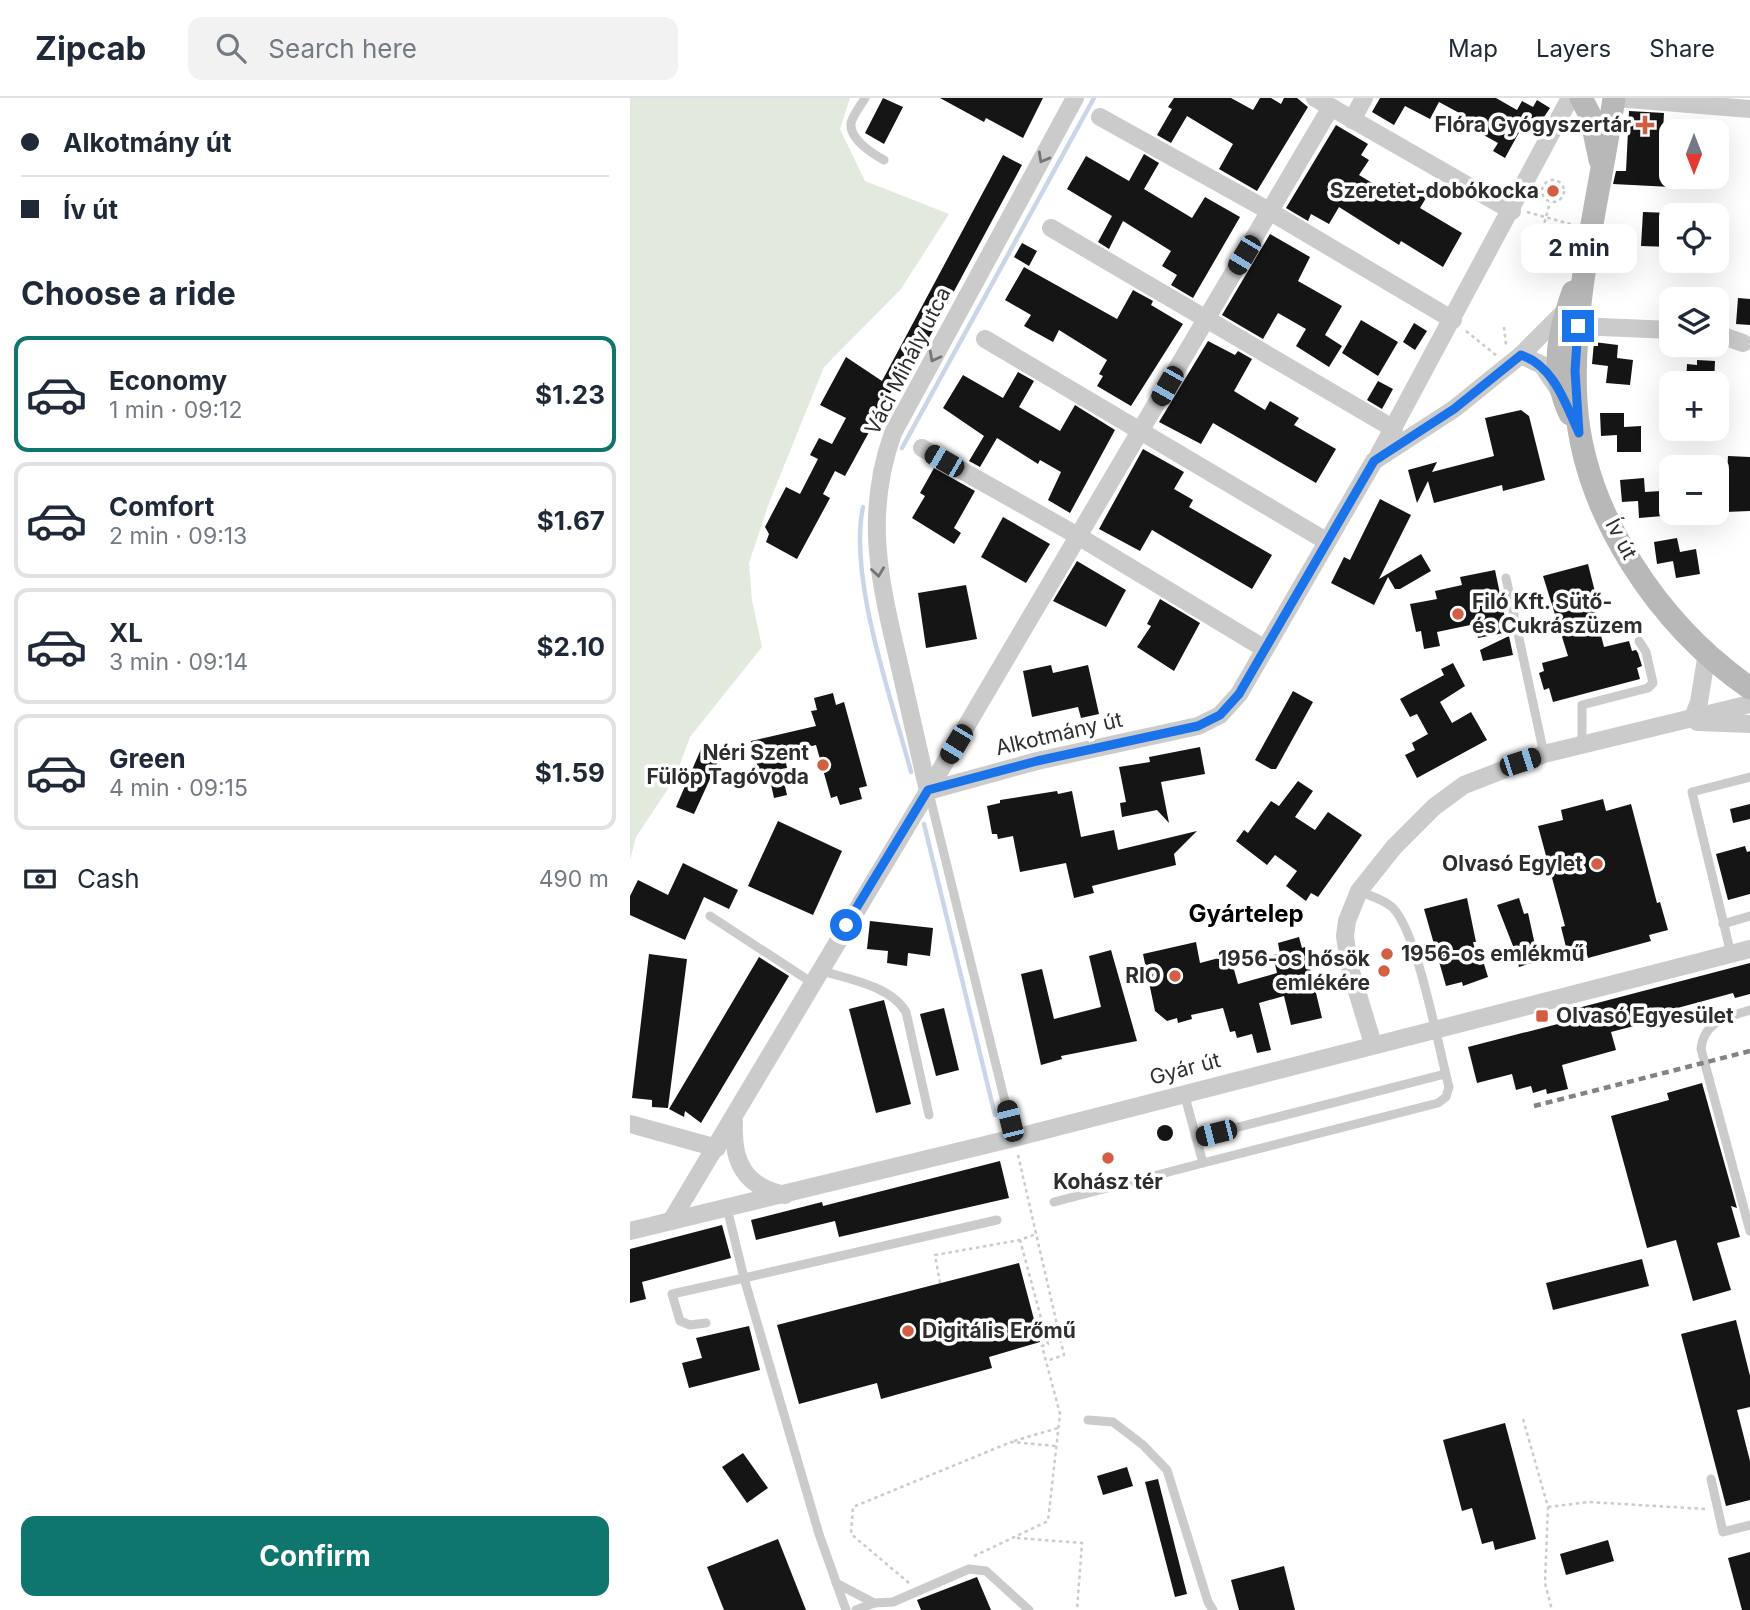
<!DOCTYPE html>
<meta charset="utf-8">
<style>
:root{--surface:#fff;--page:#f2f2f3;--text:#1f2937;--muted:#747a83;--line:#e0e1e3;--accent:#0f766e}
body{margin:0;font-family:Inter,sans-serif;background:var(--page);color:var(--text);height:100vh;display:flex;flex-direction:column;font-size:26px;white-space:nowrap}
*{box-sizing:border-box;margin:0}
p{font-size:23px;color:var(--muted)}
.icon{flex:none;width:38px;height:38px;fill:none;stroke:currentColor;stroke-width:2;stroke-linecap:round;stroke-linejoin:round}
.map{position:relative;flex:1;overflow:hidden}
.panel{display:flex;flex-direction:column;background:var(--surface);width:630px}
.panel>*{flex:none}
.hud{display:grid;align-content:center;height:154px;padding:0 21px;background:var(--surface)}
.needle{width:46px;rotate:180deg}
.controls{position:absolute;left:1029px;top:21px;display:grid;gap:14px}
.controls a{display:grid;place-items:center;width:70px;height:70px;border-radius:14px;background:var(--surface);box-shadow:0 7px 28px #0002;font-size:35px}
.end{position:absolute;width:32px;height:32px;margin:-16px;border:9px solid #1a73e8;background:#fff;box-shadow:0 0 0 4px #fff}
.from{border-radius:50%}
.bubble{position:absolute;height:49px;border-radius:14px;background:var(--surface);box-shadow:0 7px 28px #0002;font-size:23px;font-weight:700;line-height:49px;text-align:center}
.car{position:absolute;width:21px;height:42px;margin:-21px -10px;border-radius:9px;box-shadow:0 0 5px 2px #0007;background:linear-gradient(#222 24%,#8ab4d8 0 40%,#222 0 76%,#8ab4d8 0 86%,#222 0)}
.hud b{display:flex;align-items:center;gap:24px;height:66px;font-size:26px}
.hud b+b{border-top:2px solid var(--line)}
.hud i{width:18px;height:18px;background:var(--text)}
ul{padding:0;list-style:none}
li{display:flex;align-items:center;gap:21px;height:116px;margin:0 14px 10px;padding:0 7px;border:4px solid var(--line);border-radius:14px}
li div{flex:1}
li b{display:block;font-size:26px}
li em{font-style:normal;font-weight:700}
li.on{border-color:var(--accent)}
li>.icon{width:63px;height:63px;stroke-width:1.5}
h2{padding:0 21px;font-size:32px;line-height:84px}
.pay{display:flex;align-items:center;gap:18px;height:77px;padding:0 21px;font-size:26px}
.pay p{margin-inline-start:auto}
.primary-button{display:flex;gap:14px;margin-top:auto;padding:14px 21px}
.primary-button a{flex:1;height:80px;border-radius:14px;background:var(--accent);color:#fff;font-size:28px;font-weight:700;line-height:80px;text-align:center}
header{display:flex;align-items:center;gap:42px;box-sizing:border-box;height:98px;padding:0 35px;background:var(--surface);border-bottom:2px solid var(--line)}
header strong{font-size:33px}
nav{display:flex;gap:38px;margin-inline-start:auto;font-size:24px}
.search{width:490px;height:63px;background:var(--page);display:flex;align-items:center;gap:18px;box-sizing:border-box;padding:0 24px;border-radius:14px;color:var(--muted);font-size:26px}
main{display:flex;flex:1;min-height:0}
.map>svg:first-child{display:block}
.green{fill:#e1eadd}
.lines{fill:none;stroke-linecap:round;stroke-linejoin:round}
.stream{stroke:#cbd5e8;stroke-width:4.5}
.building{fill:#151515}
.path{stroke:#cbcbcb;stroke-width:2.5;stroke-dasharray:3.5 3.5;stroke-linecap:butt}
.lane{stroke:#cbcbcb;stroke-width:9}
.street{stroke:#cbcbcb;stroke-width:18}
.secondary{stroke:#b8b8b8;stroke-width:23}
.rail{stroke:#838383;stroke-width:4.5;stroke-dasharray:7 5;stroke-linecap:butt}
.oneway{stroke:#757575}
.route{stroke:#1a73e8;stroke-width:9}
.poi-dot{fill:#d25e43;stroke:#fff;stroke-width:2.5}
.labels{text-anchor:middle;stroke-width:7;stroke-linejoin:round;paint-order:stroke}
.poi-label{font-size:21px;font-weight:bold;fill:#2e2e2e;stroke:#fff;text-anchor:end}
.street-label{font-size:21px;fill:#2e2e2e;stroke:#fff}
.quarter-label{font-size:24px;font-weight:bold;fill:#000;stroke:#fff}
</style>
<header>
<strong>Zipcab</strong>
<div class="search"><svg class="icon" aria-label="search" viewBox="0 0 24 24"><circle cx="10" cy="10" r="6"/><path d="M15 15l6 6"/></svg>Search here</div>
<nav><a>Map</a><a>Layers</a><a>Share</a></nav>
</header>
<main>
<section class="panel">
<div class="hud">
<b><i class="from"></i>Alkotmány út</b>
<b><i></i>Ív út</b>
</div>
<h2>Choose a ride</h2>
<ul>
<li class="on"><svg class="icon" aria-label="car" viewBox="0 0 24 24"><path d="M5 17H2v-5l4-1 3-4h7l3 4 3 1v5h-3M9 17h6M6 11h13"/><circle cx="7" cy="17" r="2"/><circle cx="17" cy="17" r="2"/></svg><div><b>Economy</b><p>1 min · 09:12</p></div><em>$1.23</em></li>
<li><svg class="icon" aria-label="car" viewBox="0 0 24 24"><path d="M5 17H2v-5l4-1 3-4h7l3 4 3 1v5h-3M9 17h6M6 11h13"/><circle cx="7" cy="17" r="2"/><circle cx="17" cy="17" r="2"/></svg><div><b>Comfort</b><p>2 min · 09:13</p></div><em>$1.67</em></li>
<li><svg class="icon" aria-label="car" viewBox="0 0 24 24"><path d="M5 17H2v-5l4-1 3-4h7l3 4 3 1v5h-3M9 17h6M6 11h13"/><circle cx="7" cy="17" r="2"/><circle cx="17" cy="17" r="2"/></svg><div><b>XL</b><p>3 min · 09:14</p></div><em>$2.10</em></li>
<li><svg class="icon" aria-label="car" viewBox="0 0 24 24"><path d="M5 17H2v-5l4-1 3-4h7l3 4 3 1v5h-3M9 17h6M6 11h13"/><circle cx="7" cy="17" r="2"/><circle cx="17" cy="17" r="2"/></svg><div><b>Green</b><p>4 min · 09:15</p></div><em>$1.59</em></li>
</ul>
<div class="pay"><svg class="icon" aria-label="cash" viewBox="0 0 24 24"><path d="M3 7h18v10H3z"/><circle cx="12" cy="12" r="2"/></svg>Cash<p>490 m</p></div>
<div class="primary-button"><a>Confirm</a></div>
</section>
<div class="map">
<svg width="1120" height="1512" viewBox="0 0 1120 1512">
<rect width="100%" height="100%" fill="#fff"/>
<path class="green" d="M0,0H220L210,31L235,83L319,116L271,191L194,269L139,405L119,465L122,502L132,549L60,639L44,682L6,739L0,762Z"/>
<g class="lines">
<g class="stream">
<path d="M272,350L464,0"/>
<path d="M233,409C218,480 262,602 281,674"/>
<path d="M294,726L365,1017"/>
</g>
</g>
<g class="building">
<path d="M253,0L273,9L254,46L235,35Z"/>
<path d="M310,0H413L393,40L356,20L354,24Z"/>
<path d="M544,0H601L623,12L630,0H641L651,6L654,0H667L678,9L627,93L589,71L603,46L557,18L541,45L527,37L542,11L538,9Z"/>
<path d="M750,0H866L887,12L892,3L903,9L907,2L920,10L910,25L898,18L875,60L863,53L868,45L830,24L833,17L809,4L800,21L775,8L764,27L742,14Z"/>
<path d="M999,13L1034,15L1031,73H1041V89L983,86L986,73H996Z"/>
<path d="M706,27L738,46L731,57L739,62L729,77L762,97L769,84L796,100L790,110L832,135L813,169L771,143L769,147L709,109L699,126L681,116L678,123L656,110Z"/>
<path d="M514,56L529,65L514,91L562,120L575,99L610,119L563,200L541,187L547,177L532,168L541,153L493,123L479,151L468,144L482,118L437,91L456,58L499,83Z"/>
<path d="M373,57L392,67L280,275L273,272L215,378L205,373L193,396L200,400L167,461L136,444L139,436L135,429L156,389L170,396L188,361L180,357L189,340L202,346L216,320L190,307L216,259L252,283Z"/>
<path d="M1013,114L1041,115V149L1011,148Z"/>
<path d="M640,136L680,159L668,183L712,208L695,237L712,248L699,269L666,248L676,231L648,215L633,241L592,217Z"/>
<path d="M392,145L407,153L399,168L384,159Z"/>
<path d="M394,169L487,221L503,192L523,203L521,207L553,226L501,308L467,288L473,278L469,276L477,262L429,232L423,244L394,228L401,217L375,202Z"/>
<path d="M1108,200L1120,201V227L1106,226Z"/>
<path d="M731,222L768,244L748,278L712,255Z"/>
<path d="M784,225L797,233L785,252L773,244Z"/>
<path d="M578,243L605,257L608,253L622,261L604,293L635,312L640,303L669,320L664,327L706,351L686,385L583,325L571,346L529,324Z"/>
<path d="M964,244L988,247L987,260L1003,262L1000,287L976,285L978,268L962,266Z"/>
<path d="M1067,262L1085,263L1084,285H1056L1057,266L1067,267Z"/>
<path d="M388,274L404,283L389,309L430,333L445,307L485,332L440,415L418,402L431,374L410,362L408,366L367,340L350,369L339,363L354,338L313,310L333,277L373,300Z"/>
<path d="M748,283L763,291L752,311L737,302Z"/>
<path d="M891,312L899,318L915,382L873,393L872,387L804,405L798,383L787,405L778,372L807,364L802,374L864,358L855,320Z"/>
<path d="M970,315H994V329L1011,328V354H987V337L971,338Z"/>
<path d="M513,351L554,374L544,391L563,402L559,409L642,457L622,491L522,432L510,453L469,431Z"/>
<path d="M1098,358L1120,359V413L1095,414Z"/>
<path d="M304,370L345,393L324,430L331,435L324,446L282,420L295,398L290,395Z"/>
<path d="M1014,380L1015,394L1031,393L1033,418L1009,420L1008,403L992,404L990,382Z"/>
<path d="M750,401L781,417L749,481L791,456L801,473L770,491H765L758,479L744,507L701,485L714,459L720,462Z"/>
<path d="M373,419L420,446L396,485L351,459Z"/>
<path d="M1047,440L1050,454L1066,451L1070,476L1046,480L1043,463L1027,466L1024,444Z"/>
<path d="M447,463L496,492L476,529L423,503Z"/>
<path d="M958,466L965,494L960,495L974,549L999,543L1002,553L1006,552L1008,555L1012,568L1007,570L1010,581L923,604L919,590L914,592L909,575L914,573L912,565L938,558L913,478Z"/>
<path d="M865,472L878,534L848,540L845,526L807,534L810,548L794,551L791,533L786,534L780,506L807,501L805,493L832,487L830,479Z"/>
<path d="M336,487L347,541L296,550L288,495Z"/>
<path d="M530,501L570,525L544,573L507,549L521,528L517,526Z"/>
<path d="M879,538L883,557L853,563L850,552Z"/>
<path d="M823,565L835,588L810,604L822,625L841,614L857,642L787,680L775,657L785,652L782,645L798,636L787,616L780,619L770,601L814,577L811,571Z"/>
<path d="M421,567L423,575L458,567L469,616L451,620L448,609L402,619L393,573Z"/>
<path d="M663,593L683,604L646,671H641L625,662Z"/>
<path d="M203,595L206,607L214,604L237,688L229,690L232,701L210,707L207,698L201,700L186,647L154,655L157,670L151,671L157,697L144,700L138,673L129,675L121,643L186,628L181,613L187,612L184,600Z"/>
<path d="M570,649L575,676L531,684L539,725L527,712L492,719L490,705L496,704L489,669L520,664L519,659Z"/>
<path d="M71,651L90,659L64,716L46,709Z"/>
<path d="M668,683L683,693L665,719L685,732L698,714L732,737L688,799L681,795L676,803L656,788L667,773L645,757L637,767L606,743L614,732L618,735L641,703L649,708Z"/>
<path d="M427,693L428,696L442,693L451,739L484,732L488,752L567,733L544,756L546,767L462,788L464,795L444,800L436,765L390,774L383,738L368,741L367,736H362L357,708L370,705V702Z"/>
<path d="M973,701L976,713L1001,706L1027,805L1030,804L1038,832L1019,837L1021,843L958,860L956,853L938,857L931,829L935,828L908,728L933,722L931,712Z"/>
<path d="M1120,706V721L1103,725L1100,711Z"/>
<path d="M148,723L212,753L183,817L118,788Z"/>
<path d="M1115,748L1117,754L1120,753V796L1098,802L1086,756Z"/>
<path d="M53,765L108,792L99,811L74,799L55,842L0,817V798L8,782L38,797Z"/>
<path d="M837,800L846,844H843L849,867L854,866L858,879L833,888L832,884L816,888L794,811Z"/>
<path d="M889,800L894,816L898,815L907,856L902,858L904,864L889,869L887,862L882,864L878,849L883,848L867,807Z"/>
<path d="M240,823L303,830L300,858L278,855L277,868L257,865L258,853L237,851Z"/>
<path d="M669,839L672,850L675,849L692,920L661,927L654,898L629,905L641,952L627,955L622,936L607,940L605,933L600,934L593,910L561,917L562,921L548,925L547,920L537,923L525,913L513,856L566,844L570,865L600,857L608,886L647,875L643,857L650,856L648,845Z"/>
<path d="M481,852L507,943L431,958L432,961L411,967L391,876L412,871L424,921L471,909L459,858Z"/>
<path d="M19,856L57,861L38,1010L22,1009V1002L2,1000Z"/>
<path d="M129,859L159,878L71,1025L55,1013L54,1019L39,1011Z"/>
<path d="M1120,865V896L1105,900L1103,895L1040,912L1042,918L981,934L986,952L932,967L938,991L917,996L916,991L903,995L901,988L886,992L882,976L847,985L838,949L951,920L948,910Z"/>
<path d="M254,902L281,1006L246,1015L219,911Z"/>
<path d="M314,910L329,972L306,978L290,916Z"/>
<path d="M1072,985L1107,1110L1101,1108L1110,1139L1087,1145L1101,1192L1063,1203L1046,1142L1017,1150L981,1018L1039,1002L1037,995Z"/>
<circle cx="535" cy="1035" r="8"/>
<path d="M370,1063L379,1100L209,1139L205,1123L126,1142L121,1122L192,1104L193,1108Z"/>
<path d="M92,1127L101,1160L12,1184L16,1201L0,1205V1151Z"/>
<path d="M1012,1161L1019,1188L923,1212L916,1185Z"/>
<path d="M389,1165L410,1244L359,1259L362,1270L251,1301L247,1285L169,1306L147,1227Z"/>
<path d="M1106,1222L1120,1278V1309L1107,1312L1120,1363V1402L1096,1408L1051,1236Z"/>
<path d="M119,1228L130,1272L59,1290L52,1265L72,1260L66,1240Z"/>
<path d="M875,1325L906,1441L865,1452L863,1443L852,1446L842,1410L832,1413L813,1342Z"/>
<path d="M113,1355L138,1390L117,1405L92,1369Z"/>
<path d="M497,1369L503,1388L473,1397L467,1378Z"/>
<path d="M528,1381L557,1496L545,1499L515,1384Z"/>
<path d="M148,1441L176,1512H94L77,1469Z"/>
<path d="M978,1442L984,1463L936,1477L930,1456Z"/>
<path d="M1120,1454V1512H1112L1098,1460Z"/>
<path d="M654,1468L665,1512H609L601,1482Z"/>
<path d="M347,1479L361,1512H291L287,1502Z"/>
</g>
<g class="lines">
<g class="path">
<circle cx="923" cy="93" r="11"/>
<path d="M897,114L944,127"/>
<path d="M909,145L920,104"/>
<path d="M874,229L876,247"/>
<path d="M836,233L867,258"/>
<path d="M388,1057L434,1257L416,1263"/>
<path d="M310,1185L305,1157L390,1142L406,1136"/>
<path d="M893,1321L918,1409L915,1485L922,1512"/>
<path d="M384,1343L428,1330"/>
<path d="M918,1409L959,1404L1075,1411"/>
<path d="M387,1440L452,1445L447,1512"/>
<path d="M344,1458L418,1423L430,1316L412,1248L418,1246L390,1142"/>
<path d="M279,1485L221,1436L223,1409L381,1344L426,1348"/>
</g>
<g class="lane">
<path d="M235,0C231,7 223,17 221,25C219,41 243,56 254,62"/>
<path d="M876,480L914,656"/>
<path d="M952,647V607L1018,590L1023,585L1016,554L1009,543"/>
<path d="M299,695L384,1040"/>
<path d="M80,818L181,884"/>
<path d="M1093,826L1120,818"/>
<path d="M1101,856L1062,694L1120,679"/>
<path d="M189,872C217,881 260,887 276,914L299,1017"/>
<path d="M1120,912C1096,920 1074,923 1071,951L1120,1133"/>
<path d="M554,995L573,1065L808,1005L816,999L819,989C808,948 788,836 763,810C754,801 740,798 729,793"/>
<path d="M566,1040L815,976"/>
<path d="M424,1104L573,1065"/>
<path d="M76,1225L60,1227L50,1223L42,1196L114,1180L97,1110"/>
<path d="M458,1322L483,1324L513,1347L537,1372L578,1504L583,1512"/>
<path d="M1081,1381L1093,1434L1120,1427"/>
<path d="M206,1485L244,1505L263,1504L339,1471L356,1473L399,1512"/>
<path d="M216,1512L189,1436L114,1180L367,1122"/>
<path d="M226,1512L244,1505"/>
</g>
<g class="street">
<path d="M685,0L882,113"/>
<path d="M986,0L1120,11"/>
<path d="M470,19L639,113L823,222"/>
<path d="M722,22L734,0"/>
<path d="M421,130L764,331"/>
<path d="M948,228L1041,232"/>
<path d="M1087,236L1113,245"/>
<path d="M355,241L696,443"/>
<path d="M891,257L912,267L930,294"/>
<path d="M292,350L448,438L635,551"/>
<path d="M748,358L940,0"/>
<path d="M1063,619L1069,604L1077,555"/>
<path d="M1067,624L1120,626"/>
<path d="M298,693L701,9"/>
<path d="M298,693C288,649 278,605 268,561C249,480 234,416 263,335L445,0"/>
<path d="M743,946L719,867L715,838L717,823L729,793L764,749L804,709L834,687L914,656L1120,606"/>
<path d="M104,1024C102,1063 114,1089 155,1097"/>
<path d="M0,1026L87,1050"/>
<path d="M41,1123L298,693L407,663L568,628L590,617L609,596L744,363L824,311L891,257L937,211"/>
<path d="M0,1133L384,1040L1120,851"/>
</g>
<g class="secondary">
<path d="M951,0L961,19L970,62"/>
<path d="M984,0C970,95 940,210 946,304C953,416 1030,528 1120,590"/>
<path d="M940,316C920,273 928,237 943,194"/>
</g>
<path class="rail" d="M904,1008L1120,953"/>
</g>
<defs><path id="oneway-chevron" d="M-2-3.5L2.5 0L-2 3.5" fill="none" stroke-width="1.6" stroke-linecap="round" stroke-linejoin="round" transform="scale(1.75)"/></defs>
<g class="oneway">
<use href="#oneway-chevron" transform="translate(413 60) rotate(119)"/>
<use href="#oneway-chevron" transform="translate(304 259) rotate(118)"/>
<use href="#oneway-chevron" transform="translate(248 474) rotate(82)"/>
</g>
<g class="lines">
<path class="route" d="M216,827L298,692L407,663L568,628L590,617L609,596L744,363L824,311L891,257C924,268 935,305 949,335L945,273L948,228"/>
</g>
<g class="poi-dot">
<path d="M1011.5 16.5h7v7h7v7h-7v7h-7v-7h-7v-7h7z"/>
<circle cx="923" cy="93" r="7"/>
<circle cx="828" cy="516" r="7"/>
<circle cx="193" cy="667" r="7"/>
<circle cx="967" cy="766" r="7"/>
<circle cx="757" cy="856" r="7"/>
<circle cx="754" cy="873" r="7"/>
<circle cx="545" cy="878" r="7"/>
<rect x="905" y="911" width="14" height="14" rx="3.5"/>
<circle cx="478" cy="1060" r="7"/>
<circle cx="278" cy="1233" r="7"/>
</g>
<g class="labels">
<g class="poi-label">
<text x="1001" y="34">Flóra Gyógyszertár</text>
<text x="909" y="100">Szeretet-dobókocka</text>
<text x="842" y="511" text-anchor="start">Filó Kft. Sütő-<tspan x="842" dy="24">és Cukrászüzem</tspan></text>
<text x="179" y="662">Néri Szent<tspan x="179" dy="24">Fülöp Tagóvoda</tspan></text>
<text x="953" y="773">Olvasó Egylet</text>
<text x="771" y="863" text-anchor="start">1956-os emlékmű</text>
<text x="740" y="868">1956-os hősök<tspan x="740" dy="24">emlékére</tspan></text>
<text x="531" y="885">RIO</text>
<text x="926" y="925" text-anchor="start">Olvasó Egyesület</text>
<text x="478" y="1091" text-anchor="middle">Kohász tér</text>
<text x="292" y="1240" text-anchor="start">Digitális Erőmű</text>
</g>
<g class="street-label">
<text transform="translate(278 263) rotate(-63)" y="7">Váci Mihály utca</text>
<text transform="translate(991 441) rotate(62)" y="7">Ív út</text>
<text transform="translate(429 636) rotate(-13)" y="7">Alkotmány út</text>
<text transform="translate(555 971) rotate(-15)" y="7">Gyár út</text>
</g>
<g class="quarter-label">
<text x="616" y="824">Gyártelep</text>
</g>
</g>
</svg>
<div class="controls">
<a><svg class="needle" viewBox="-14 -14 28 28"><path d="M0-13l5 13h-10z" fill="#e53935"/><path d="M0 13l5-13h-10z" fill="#747a83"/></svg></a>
<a><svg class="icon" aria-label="locate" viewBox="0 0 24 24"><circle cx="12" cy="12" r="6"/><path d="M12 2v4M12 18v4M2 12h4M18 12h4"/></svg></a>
<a><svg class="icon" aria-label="layers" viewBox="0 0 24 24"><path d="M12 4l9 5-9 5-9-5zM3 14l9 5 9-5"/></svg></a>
<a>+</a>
<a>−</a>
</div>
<i class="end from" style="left:216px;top:827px"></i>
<i class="end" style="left:948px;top:228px"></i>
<div class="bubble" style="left:891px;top:126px;width:116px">2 min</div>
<i class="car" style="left:614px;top:157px;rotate:211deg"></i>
<i class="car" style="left:537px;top:288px;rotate:210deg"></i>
<i class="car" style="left:314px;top:363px;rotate:300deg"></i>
<i class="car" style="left:326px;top:646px;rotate:211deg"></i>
<i class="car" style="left:890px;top:664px;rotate:72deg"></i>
<i class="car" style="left:380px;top:1023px;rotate:346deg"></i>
<i class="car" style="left:586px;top:1035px;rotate:256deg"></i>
</div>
</main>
